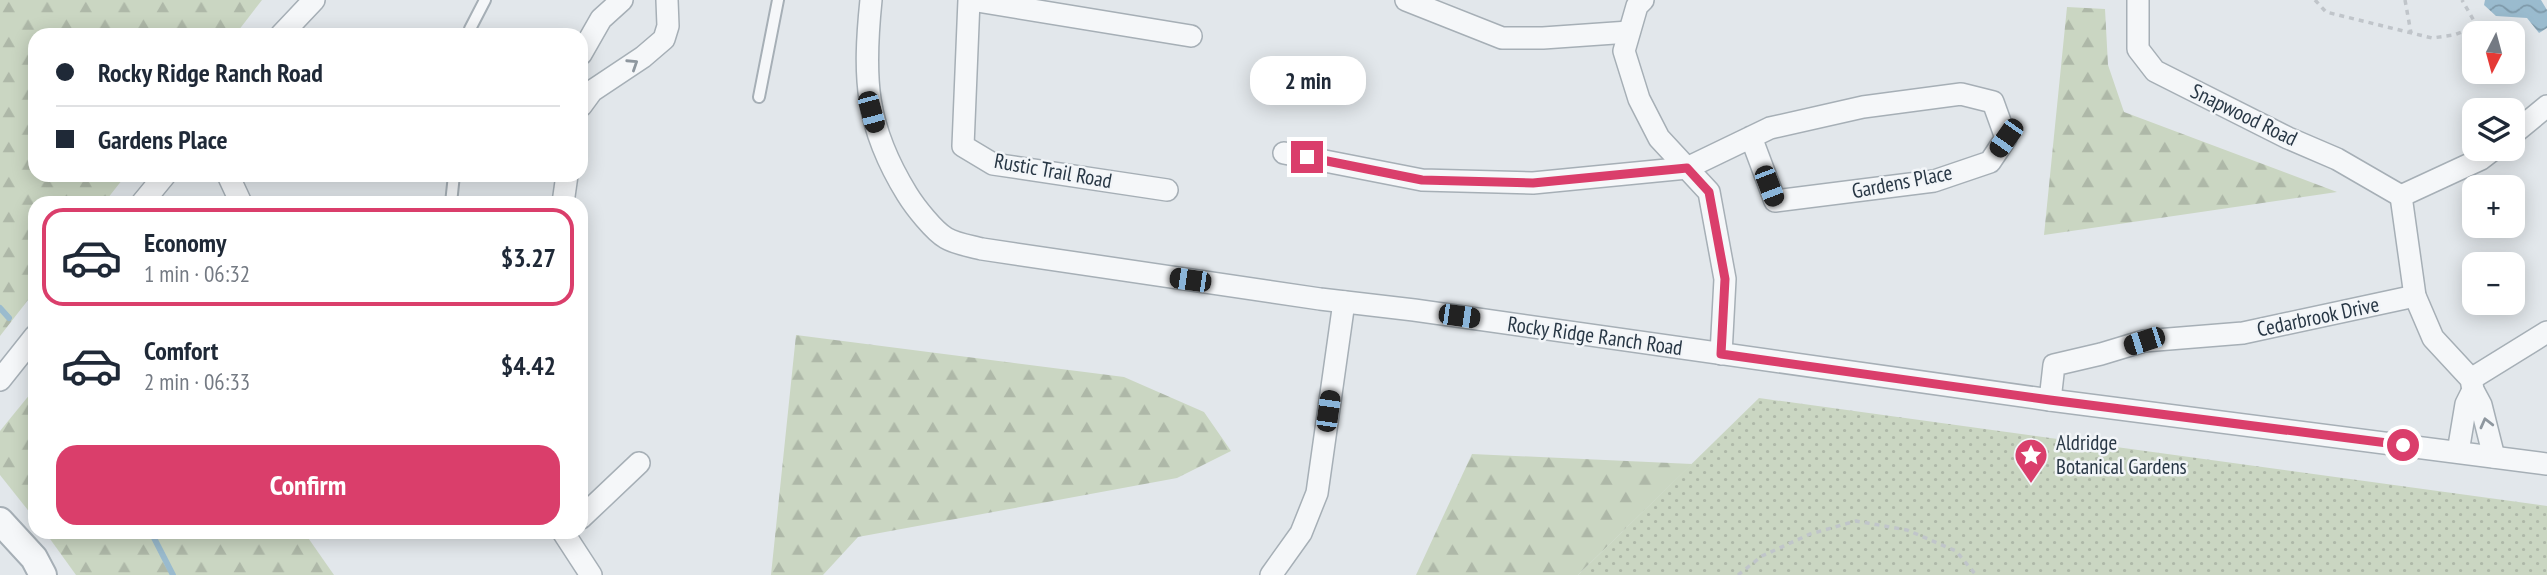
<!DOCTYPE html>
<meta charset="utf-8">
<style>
:root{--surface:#fff;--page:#f6f6f7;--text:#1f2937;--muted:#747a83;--line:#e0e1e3;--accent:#da3e6b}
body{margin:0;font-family:"PT Sans Narrow",sans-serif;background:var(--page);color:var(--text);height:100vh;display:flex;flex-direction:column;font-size:26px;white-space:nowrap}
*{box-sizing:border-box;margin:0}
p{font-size:23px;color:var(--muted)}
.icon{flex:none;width:38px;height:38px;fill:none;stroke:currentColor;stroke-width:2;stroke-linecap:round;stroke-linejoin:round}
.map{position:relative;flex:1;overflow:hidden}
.panel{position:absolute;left:28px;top:196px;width:560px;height:343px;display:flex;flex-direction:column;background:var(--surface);border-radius:21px;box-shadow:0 4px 18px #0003}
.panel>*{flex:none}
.hud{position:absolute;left:28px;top:28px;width:560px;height:154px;border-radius:21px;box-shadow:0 4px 18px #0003;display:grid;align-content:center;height:154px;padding:0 28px;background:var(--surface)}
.needle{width:46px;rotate:186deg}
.buttons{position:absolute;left:2462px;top:21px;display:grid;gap:14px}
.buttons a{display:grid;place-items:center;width:63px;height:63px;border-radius:14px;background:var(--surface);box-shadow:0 4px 18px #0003;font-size:35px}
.end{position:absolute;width:32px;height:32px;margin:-16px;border:9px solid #da3e6b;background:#fff;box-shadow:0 0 0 4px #fff}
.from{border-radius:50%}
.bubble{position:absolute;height:49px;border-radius:21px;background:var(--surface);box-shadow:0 4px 18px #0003;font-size:23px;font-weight:700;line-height:49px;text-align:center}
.car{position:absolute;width:21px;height:42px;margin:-21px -10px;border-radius:9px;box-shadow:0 0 5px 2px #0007;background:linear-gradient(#222 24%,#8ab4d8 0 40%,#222 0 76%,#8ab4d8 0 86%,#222 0)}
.hud b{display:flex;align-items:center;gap:24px;height:66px;font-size:26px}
.hud b+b{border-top:2px solid var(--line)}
.hud i{width:18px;height:18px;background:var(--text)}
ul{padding:12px 0 0;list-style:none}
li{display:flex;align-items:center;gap:21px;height:98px;margin:0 14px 10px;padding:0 14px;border:4px solid transparent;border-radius:21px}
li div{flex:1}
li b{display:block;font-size:26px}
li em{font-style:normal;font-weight:700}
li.selected{border-color:var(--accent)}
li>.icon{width:63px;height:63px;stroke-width:1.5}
.cta{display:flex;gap:14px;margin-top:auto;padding:14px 28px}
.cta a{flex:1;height:80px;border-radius:21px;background:var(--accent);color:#fff;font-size:28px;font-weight:700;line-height:80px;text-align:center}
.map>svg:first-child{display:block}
.forest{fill:url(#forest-firs)}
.park{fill:url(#park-dots)}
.water{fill:url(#water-waves)}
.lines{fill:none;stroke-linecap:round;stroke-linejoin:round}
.stream{stroke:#9abbce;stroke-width:6}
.service-casing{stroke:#a6afb6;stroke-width:14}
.minor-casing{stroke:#a6afb6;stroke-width:24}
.tertiary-casing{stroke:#a6afb6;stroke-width:30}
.path{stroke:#c0c5ca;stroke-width:3.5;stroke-dasharray:5 5;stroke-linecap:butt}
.service{stroke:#f5f7f9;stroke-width:10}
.minor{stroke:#f5f7f9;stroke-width:21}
.tertiary{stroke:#f5f7f9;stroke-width:26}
.oneway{stroke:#8e979f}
.route{stroke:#da3e6b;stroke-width:9}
.labels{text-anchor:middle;stroke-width:5;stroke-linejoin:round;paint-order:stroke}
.street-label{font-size:21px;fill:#283745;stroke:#f2f5f8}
.poi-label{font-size:21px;fill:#283745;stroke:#f2f5f8;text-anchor:start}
</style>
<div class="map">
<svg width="2547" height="575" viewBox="0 0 2547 575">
<defs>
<pattern id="forest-firs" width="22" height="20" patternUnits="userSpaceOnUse" patternTransform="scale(1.75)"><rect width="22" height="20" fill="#cad6c2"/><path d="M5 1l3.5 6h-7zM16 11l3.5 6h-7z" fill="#aeb8a8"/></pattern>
<pattern id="park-dots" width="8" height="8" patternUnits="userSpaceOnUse" patternTransform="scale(1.75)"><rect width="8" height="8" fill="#cad6c2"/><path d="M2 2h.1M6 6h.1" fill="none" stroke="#aeb8a8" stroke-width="1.8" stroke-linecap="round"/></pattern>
<pattern id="water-waves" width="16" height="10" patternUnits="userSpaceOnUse" patternTransform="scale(1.75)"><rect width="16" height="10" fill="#9abbce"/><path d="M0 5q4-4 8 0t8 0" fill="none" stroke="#7e99a9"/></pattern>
</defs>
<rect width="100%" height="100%" fill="#e2e7eb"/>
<g class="forest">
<path d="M0,0H262L235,35H35V175H126L104,203H35V291L0,336Z"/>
<path d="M2067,7L2105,9L2108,65L2124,112L2337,192L2044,235Z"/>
<path d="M796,335L1124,377L1204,412L1231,451L1177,478L858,537L823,575H771Z"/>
<path d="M35,388V519L0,475V431Z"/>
<path d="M1472,454L1692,464L1578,575H1416Z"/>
<path d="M45,532H304L334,575H76Z"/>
</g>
<path class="park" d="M1759,398L2547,506V575H1578Z"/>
<path class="water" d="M2485,0H2541L2547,10V28L2539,33L2527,18L2496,16L2484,5Z"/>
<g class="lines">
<g class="stream">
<path d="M0,308L9,318"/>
<path d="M151,532L173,575"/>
</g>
<defs>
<g id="service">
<path d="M469,35L470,29L485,0"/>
<path d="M759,97L778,0"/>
<path d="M451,203L454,175"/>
</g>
<g id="minor">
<path d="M871,0C863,78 865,126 907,194C915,207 934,231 946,238C956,244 971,246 982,249L1320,299L1414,310L2050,400L2547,464"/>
<path d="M969,0L963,146L993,164L1167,190"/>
<path d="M971,0L1191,36"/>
<path d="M1406,0L1502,38H1543L1629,32"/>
<path d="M1643,0L1637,6L1624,51L1639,99L1659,138L1709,192L1725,279L1721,354"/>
<path d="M2138,0V49L2155,71L2288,138L2337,159L2401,196"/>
<path d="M281,35L314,0"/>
<path d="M581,54L601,19L622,0"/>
<path d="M581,106L592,91L643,57L664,39L668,26L667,0"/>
<path d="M2513,134L2547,106"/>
<path d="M1284,153L1422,180L1533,183L1687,168L1770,128L1863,107L1961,94L1993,102L2006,138L1990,162L1934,181L1775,201L1751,137"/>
<path d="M228,175L241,203"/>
<path d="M2401,196L2415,296L2433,338L2471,379L2473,390L2481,405L2494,457"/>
<path d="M2401,196L2481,159L2494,149"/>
<path d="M142,203L165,175"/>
<path d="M563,203L567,175"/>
<path d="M2471,379L2547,332"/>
<path d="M0,380L35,336"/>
<path d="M2050,400L2054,365L2101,354L2144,341L2243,333L2415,296"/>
<path d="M2458,452L2466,404L2473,390"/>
<path d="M581,518L639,463"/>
<path d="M563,532L591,575"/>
<path d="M1271,575L1301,533L1317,493L1344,302"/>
</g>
<path id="tertiary" d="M0,521L34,558L43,575"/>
</defs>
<use href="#service" class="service-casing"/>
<use href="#minor" class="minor-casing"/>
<use href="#tertiary" class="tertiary-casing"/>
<g class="path">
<path d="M2315,0L2326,12L2432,38L2454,35L2477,26L2462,0"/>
<path d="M2405,0L2411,33"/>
<path d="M1738,575L1762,556L1810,534L1856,521L1907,530L1956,551L1976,575"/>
</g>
<use href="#service" class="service"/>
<use href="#minor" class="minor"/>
<use href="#tertiary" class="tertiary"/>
</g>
<defs><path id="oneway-chevron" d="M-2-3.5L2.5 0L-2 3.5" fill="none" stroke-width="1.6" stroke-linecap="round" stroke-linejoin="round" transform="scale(1.75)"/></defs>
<g class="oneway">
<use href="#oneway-chevron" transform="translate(633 64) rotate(-33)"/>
<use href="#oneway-chevron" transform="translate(2486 423) rotate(-104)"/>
</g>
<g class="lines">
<path class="route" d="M1307,157L1422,180L1533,183L1687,168L1709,192L1725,279L1721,354L2050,400L2403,445"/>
</g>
<defs>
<symbol id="sight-pin" viewBox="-11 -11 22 30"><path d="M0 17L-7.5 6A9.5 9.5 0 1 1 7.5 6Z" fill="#da3e6b" stroke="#f2f5f8"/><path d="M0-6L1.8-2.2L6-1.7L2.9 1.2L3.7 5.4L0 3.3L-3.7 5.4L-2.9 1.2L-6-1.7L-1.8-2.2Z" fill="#fff"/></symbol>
</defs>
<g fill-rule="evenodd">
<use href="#sight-pin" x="2012" y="436" width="38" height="52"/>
</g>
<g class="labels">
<g class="street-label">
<text transform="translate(2244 115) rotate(26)" y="7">Snapwood Road</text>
<text transform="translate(1053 171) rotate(10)" y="7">Rustic Trail Road</text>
<text transform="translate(1902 182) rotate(-11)" y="7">Gardens Place</text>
<text transform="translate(2318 317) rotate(-12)" y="7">Cedarbrook Drive</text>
<text transform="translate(1595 336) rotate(8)" y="7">Rocky Ridge Ranch Road</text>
</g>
<g class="poi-label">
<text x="2056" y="450">Aldridge<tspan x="2056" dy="24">Botanical Gardens</tspan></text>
</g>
</g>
</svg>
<div class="buttons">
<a><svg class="needle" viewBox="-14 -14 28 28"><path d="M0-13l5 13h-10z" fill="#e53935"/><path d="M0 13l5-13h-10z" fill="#747a83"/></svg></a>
<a><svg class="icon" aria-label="layers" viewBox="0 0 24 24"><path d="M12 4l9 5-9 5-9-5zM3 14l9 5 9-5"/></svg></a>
<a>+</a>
<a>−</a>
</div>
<i class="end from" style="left:2403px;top:445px"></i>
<i class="end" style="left:1307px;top:157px"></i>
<div class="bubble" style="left:1250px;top:56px;width:116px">2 min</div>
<i class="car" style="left:871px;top:112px;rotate:165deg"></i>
<i class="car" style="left:2006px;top:138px;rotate:215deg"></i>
<i class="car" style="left:1769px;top:186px;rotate:159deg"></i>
<i class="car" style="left:1190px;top:280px;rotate:278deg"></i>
<i class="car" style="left:1459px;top:316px;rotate:98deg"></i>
<i class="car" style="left:2144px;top:341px;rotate:252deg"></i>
<i class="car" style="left:1328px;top:411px;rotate:8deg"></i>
<div class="hud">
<b><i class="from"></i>Rocky Ridge Ranch Road</b>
<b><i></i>Gardens Place</b>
</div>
<section class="panel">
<ul>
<li class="selected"><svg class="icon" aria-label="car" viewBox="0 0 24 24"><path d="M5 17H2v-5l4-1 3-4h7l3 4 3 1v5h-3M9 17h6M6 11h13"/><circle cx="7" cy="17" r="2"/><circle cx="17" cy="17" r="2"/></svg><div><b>Economy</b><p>1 min · 06:32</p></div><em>$3.27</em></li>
<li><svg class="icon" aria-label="car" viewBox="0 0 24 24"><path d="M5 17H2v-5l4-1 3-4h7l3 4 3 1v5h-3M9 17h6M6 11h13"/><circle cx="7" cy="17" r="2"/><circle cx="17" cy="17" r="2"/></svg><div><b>Comfort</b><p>2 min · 06:33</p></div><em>$4.42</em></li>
</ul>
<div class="cta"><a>Confirm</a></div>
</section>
</div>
